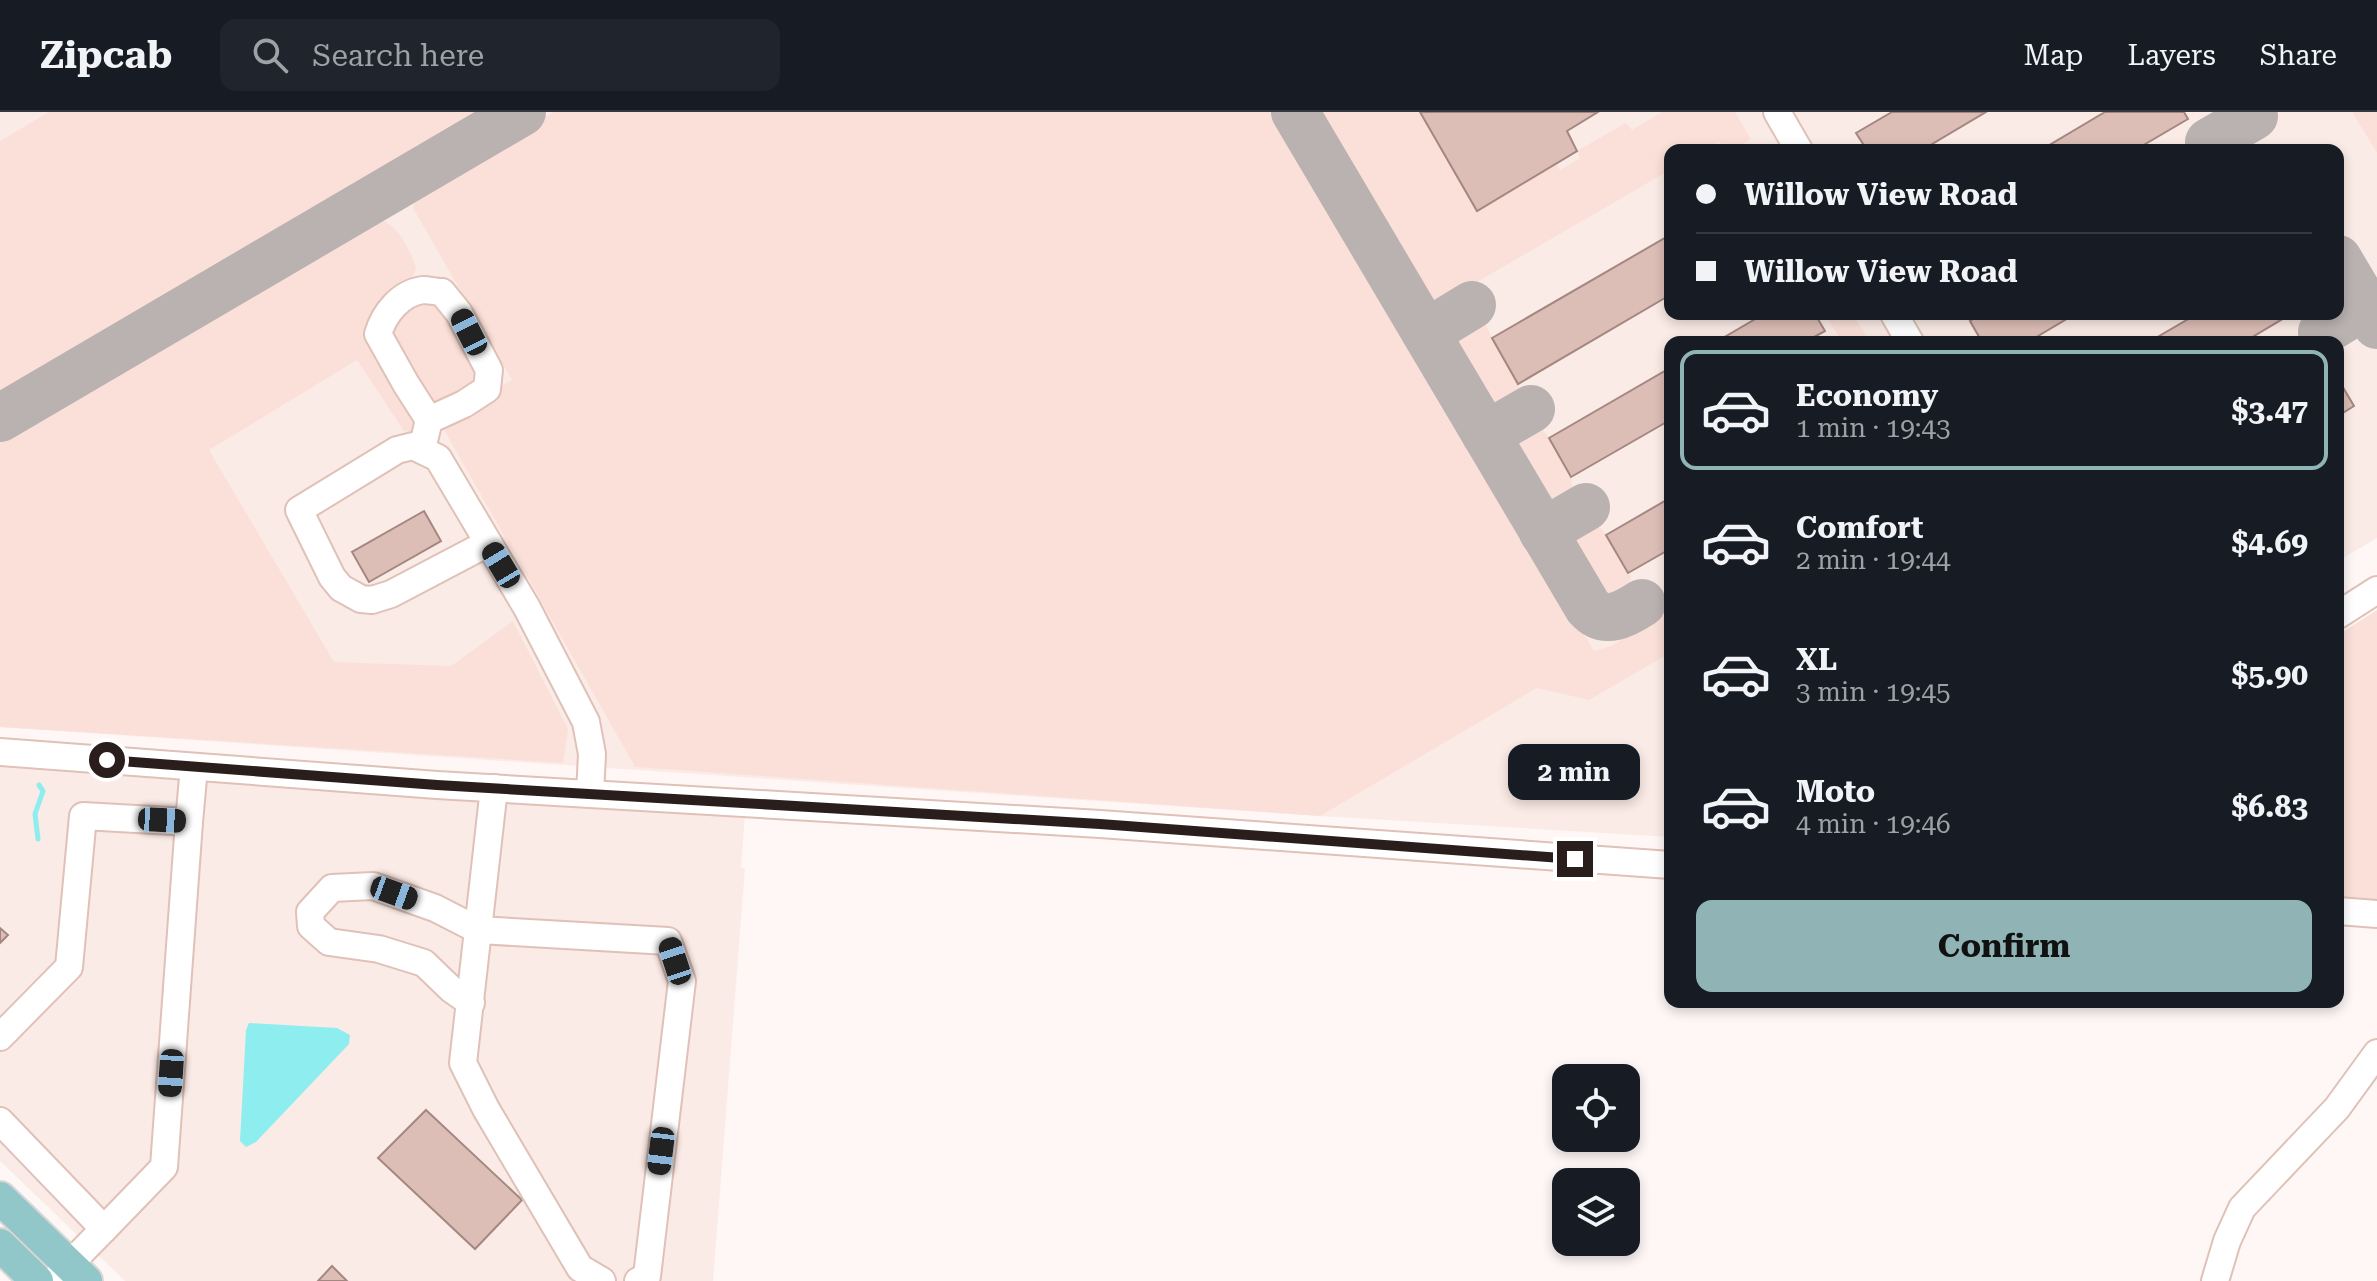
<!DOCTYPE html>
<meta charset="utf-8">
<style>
:root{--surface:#171b24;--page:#20242c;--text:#f1f3f6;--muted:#9ea1a6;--line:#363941;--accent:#90b4b6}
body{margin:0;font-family:"Roboto Serif",serif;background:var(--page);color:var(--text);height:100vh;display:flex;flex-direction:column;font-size:30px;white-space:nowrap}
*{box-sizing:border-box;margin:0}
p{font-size:26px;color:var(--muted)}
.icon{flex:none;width:44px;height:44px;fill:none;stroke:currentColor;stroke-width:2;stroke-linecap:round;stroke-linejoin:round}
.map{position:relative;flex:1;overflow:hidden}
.details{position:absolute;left:1664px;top:224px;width:680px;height:672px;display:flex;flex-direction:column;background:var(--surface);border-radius:16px;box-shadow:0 4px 12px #0003}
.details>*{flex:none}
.guide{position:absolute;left:1664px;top:32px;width:680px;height:176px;border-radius:16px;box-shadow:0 4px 12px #0003;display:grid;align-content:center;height:176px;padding:0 32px;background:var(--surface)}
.buttons{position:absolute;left:1552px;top:952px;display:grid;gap:16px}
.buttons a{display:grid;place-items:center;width:88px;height:88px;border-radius:16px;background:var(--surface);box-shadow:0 4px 12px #0003;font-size:40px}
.end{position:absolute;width:36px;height:36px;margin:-18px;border:10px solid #291e1b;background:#fff;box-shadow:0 0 0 4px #fff}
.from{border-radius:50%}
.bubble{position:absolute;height:56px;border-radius:16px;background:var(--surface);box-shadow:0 4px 12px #0003;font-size:26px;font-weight:700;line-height:56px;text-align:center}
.car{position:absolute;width:24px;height:48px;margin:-24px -12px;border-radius:10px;box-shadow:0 0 6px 2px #0007;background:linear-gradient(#222 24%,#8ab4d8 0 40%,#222 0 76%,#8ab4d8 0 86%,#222 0)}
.guide b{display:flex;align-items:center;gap:28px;height:76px;font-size:30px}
.guide b+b{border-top:2px solid var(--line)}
.guide i{width:20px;height:20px;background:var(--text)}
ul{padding:14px 0 0;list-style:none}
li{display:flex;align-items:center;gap:24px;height:120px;margin:0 16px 12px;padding:0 16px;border:4px solid transparent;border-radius:16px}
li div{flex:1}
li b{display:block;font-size:30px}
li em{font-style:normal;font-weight:700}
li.on{border-color:var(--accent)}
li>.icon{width:72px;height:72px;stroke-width:1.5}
.action{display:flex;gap:16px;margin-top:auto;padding:16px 32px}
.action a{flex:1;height:92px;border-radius:16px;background:var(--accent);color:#111;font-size:32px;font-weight:700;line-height:92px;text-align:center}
header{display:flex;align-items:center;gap:48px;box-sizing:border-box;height:112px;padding:0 40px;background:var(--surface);border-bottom:2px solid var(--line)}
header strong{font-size:38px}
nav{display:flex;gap:44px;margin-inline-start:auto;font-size:28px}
.search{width:560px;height:72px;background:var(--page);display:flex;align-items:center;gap:20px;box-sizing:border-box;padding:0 28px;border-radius:16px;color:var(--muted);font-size:30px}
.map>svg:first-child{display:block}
.built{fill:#fbebe6;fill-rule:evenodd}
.green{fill:#fbe0d9}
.water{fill:#8eedef}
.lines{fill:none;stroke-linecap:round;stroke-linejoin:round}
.stream{stroke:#8eedef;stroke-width:5}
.taxiway{stroke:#bab2b0;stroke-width:48}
.building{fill:#dcbeb6;stroke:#a48780;stroke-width:2}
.minor-casing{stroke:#dfc1b8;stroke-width:30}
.major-casing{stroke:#d8d6d6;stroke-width:36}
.minor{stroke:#fff;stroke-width:26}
.major{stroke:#91c7c8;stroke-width:32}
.route{stroke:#291e1b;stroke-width:10}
</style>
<header>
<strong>Zipcab</strong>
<div class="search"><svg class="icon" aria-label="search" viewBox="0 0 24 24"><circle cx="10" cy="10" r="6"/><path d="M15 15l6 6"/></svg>Search here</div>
<nav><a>Map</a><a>Layers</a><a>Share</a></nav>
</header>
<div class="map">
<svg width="2377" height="1169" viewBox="0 0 2377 1169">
<rect width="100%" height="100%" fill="#fef7f5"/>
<g class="built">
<path d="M0,0H2352L2377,41V426L2338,449V230H1670V725L1320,704L0,615ZM1670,38H2338V202H1670Z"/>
<path d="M0,654L745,704L741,755L745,756L713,1169H125L0,1049Z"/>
</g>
<g class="green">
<path d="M49,0H488L0,287V29Z"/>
<path d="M554,0H1275L1594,539L1611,534L1670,498V541L1589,588L1537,576L1320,704L635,655L439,309L512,268L413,96L415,89L422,77Z"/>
<path d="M1318,0H1420L1478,99L1556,52L1560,58L1580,46L1577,39L1626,11L1632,18L1662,0H1735L1751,27L1733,38H1726L1719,29L1704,38H1670V58L1446,188C1437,191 1432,190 1424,185Z"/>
<path d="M2352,0H2377V41Z"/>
<path d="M374,106C396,109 409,135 416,155C412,175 395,182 378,192L417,303L415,320L404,319L357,248L209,338L334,550L451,554L513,509L568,617L563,651L0,615V325Z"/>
<path d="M426,186L440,194L470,246L476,260L472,272L438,292L433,291L390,228L392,201Z"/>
<path d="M1825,202H1853L1870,230H1842Z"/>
<path d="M1479,212L1486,214L1519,275L1516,286L1503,294L1493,295L1486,290L1454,232L1455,224L1464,217Z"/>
<path d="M1534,315L1540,316L1545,320L1571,365L1573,382L1556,392L1546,390C1538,377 1508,339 1517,326C1521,322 1529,318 1534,315Z"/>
<path d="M1592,411L1603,418L1631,465L1629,477L1615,486L1600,482L1572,435L1573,421Z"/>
<path d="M2377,498V792L2338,789V523Z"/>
</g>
<path class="water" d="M249,911L337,916L350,923L349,932L256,1030L246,1035L240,1029L246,918Z"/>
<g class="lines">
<path class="stream" d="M38,727L35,702L43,679L39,673"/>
<g class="taxiway">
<path d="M1295,0L1588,495C1605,514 1625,502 1642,491"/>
<path d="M2209,30L2254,4"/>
<path d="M2338,147L2377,213"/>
<path d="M2322,220L2365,194"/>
<path d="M1426,221L1472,193"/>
<path d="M0,306L522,0"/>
<path d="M1486,323L1531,297"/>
<path d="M1543,420L1586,395"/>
</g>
</g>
<g class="building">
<path d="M1420,0H1598L1567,19L1577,39L1477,99Z"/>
<path d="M1892,0H1986L1922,38H1867L1856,21Z"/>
<path d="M2105,0H2184L2188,7L2135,38H2041Z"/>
<path d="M1670,123V183L1518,272L1492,226Z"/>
<path d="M1764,202H1815L1825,219L1805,230H1716Z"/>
<path d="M1981,202H2075L2028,230H1982L1970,209Z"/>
<path d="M2197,202H2291L2244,230H2149Z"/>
<path d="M1670,256V308L1571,365L1549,326Z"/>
<path d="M2338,267L2354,294L2338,304Z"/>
<path d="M1670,386V437L1628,461L1606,423Z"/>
<path d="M424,399L441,429L369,470L352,440Z"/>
<path d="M0,816L8,823L0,831Z"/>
<path d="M426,998L522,1088L475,1137L378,1046Z"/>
<path d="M332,1154L347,1169H318Z"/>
</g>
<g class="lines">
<defs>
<g id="minor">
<path d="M1777,0L1799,38"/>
<path d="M1894,202L1910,230"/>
<path d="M422,337L429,308L406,272L378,222C384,202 400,181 423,178C429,178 436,180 442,180L459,201L489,258L487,277L464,292L429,308"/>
<path d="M488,431L391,482L372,488L361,487L341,476L332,465L299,398L397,338L413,334L438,346L527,496L586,610L592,642L590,682"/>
<path d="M2338,503L2377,478"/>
<path d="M0,640L437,673L1100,712L1670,753"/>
<path d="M494,676L463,951L486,997L580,1156L602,1169"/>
<path d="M2338,799L2377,802"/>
<path d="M471,891L451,877L424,851L379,837L329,830L311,814L310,800L332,776L373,774L435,796L478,818L668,829L682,869L647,1164L638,1169"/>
<path d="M0,925L69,855L83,704L189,710L194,655"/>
<path d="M0,1009L104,1117L53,1169"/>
<path d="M104,1117L164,1055L189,710"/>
<path d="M2215,1169L2227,1129L2242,1096L2337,996L2377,941"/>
</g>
<g id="major">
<path d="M0,1086L86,1169"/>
<path d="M0,1133L37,1169"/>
</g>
</defs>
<use href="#minor" class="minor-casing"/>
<use href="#major" class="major-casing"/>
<use href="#minor" class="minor"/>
<use href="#major" class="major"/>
</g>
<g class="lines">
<path class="route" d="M107,648L437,673L1100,712L1575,747"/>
</g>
</svg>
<div class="buttons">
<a><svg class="icon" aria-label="locate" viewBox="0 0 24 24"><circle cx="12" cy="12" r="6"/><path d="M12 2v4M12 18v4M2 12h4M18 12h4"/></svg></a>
<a><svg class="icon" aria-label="layers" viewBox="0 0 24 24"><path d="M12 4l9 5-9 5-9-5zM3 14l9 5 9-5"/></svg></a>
</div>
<i class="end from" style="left:107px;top:648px"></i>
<i class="end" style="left:1575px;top:747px"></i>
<div class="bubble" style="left:1508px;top:632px;width:132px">2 min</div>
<i class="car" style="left:469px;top:220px;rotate:333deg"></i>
<i class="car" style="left:501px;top:453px;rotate:329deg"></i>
<i class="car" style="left:162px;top:708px;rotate:93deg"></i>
<i class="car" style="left:394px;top:781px;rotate:110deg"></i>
<i class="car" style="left:675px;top:849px;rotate:342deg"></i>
<i class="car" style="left:171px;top:961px;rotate:184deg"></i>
<i class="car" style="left:661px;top:1039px;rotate:187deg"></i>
<div class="guide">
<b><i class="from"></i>Willow View Road</b>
<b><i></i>Willow View Road</b>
</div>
<section class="details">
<ul>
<li class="on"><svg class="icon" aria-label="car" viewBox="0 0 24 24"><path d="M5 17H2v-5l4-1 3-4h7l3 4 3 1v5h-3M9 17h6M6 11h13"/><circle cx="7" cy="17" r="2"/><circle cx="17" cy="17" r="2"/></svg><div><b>Economy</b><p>1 min · 19:43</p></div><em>$3.47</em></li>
<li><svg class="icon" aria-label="car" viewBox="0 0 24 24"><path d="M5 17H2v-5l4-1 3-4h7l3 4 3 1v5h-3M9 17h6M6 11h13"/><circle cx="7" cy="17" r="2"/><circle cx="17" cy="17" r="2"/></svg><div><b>Comfort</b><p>2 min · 19:44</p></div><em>$4.69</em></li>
<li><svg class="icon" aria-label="car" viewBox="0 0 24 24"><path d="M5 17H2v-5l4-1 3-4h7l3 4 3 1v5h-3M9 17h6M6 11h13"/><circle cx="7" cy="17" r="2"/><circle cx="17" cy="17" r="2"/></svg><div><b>XL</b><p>3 min · 19:45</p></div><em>$5.90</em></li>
<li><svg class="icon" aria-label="car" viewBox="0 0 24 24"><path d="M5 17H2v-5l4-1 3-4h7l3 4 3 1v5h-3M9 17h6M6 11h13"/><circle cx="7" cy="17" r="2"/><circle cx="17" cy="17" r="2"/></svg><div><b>Moto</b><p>4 min · 19:46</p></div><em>$6.83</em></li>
</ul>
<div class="action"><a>Confirm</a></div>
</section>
</div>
